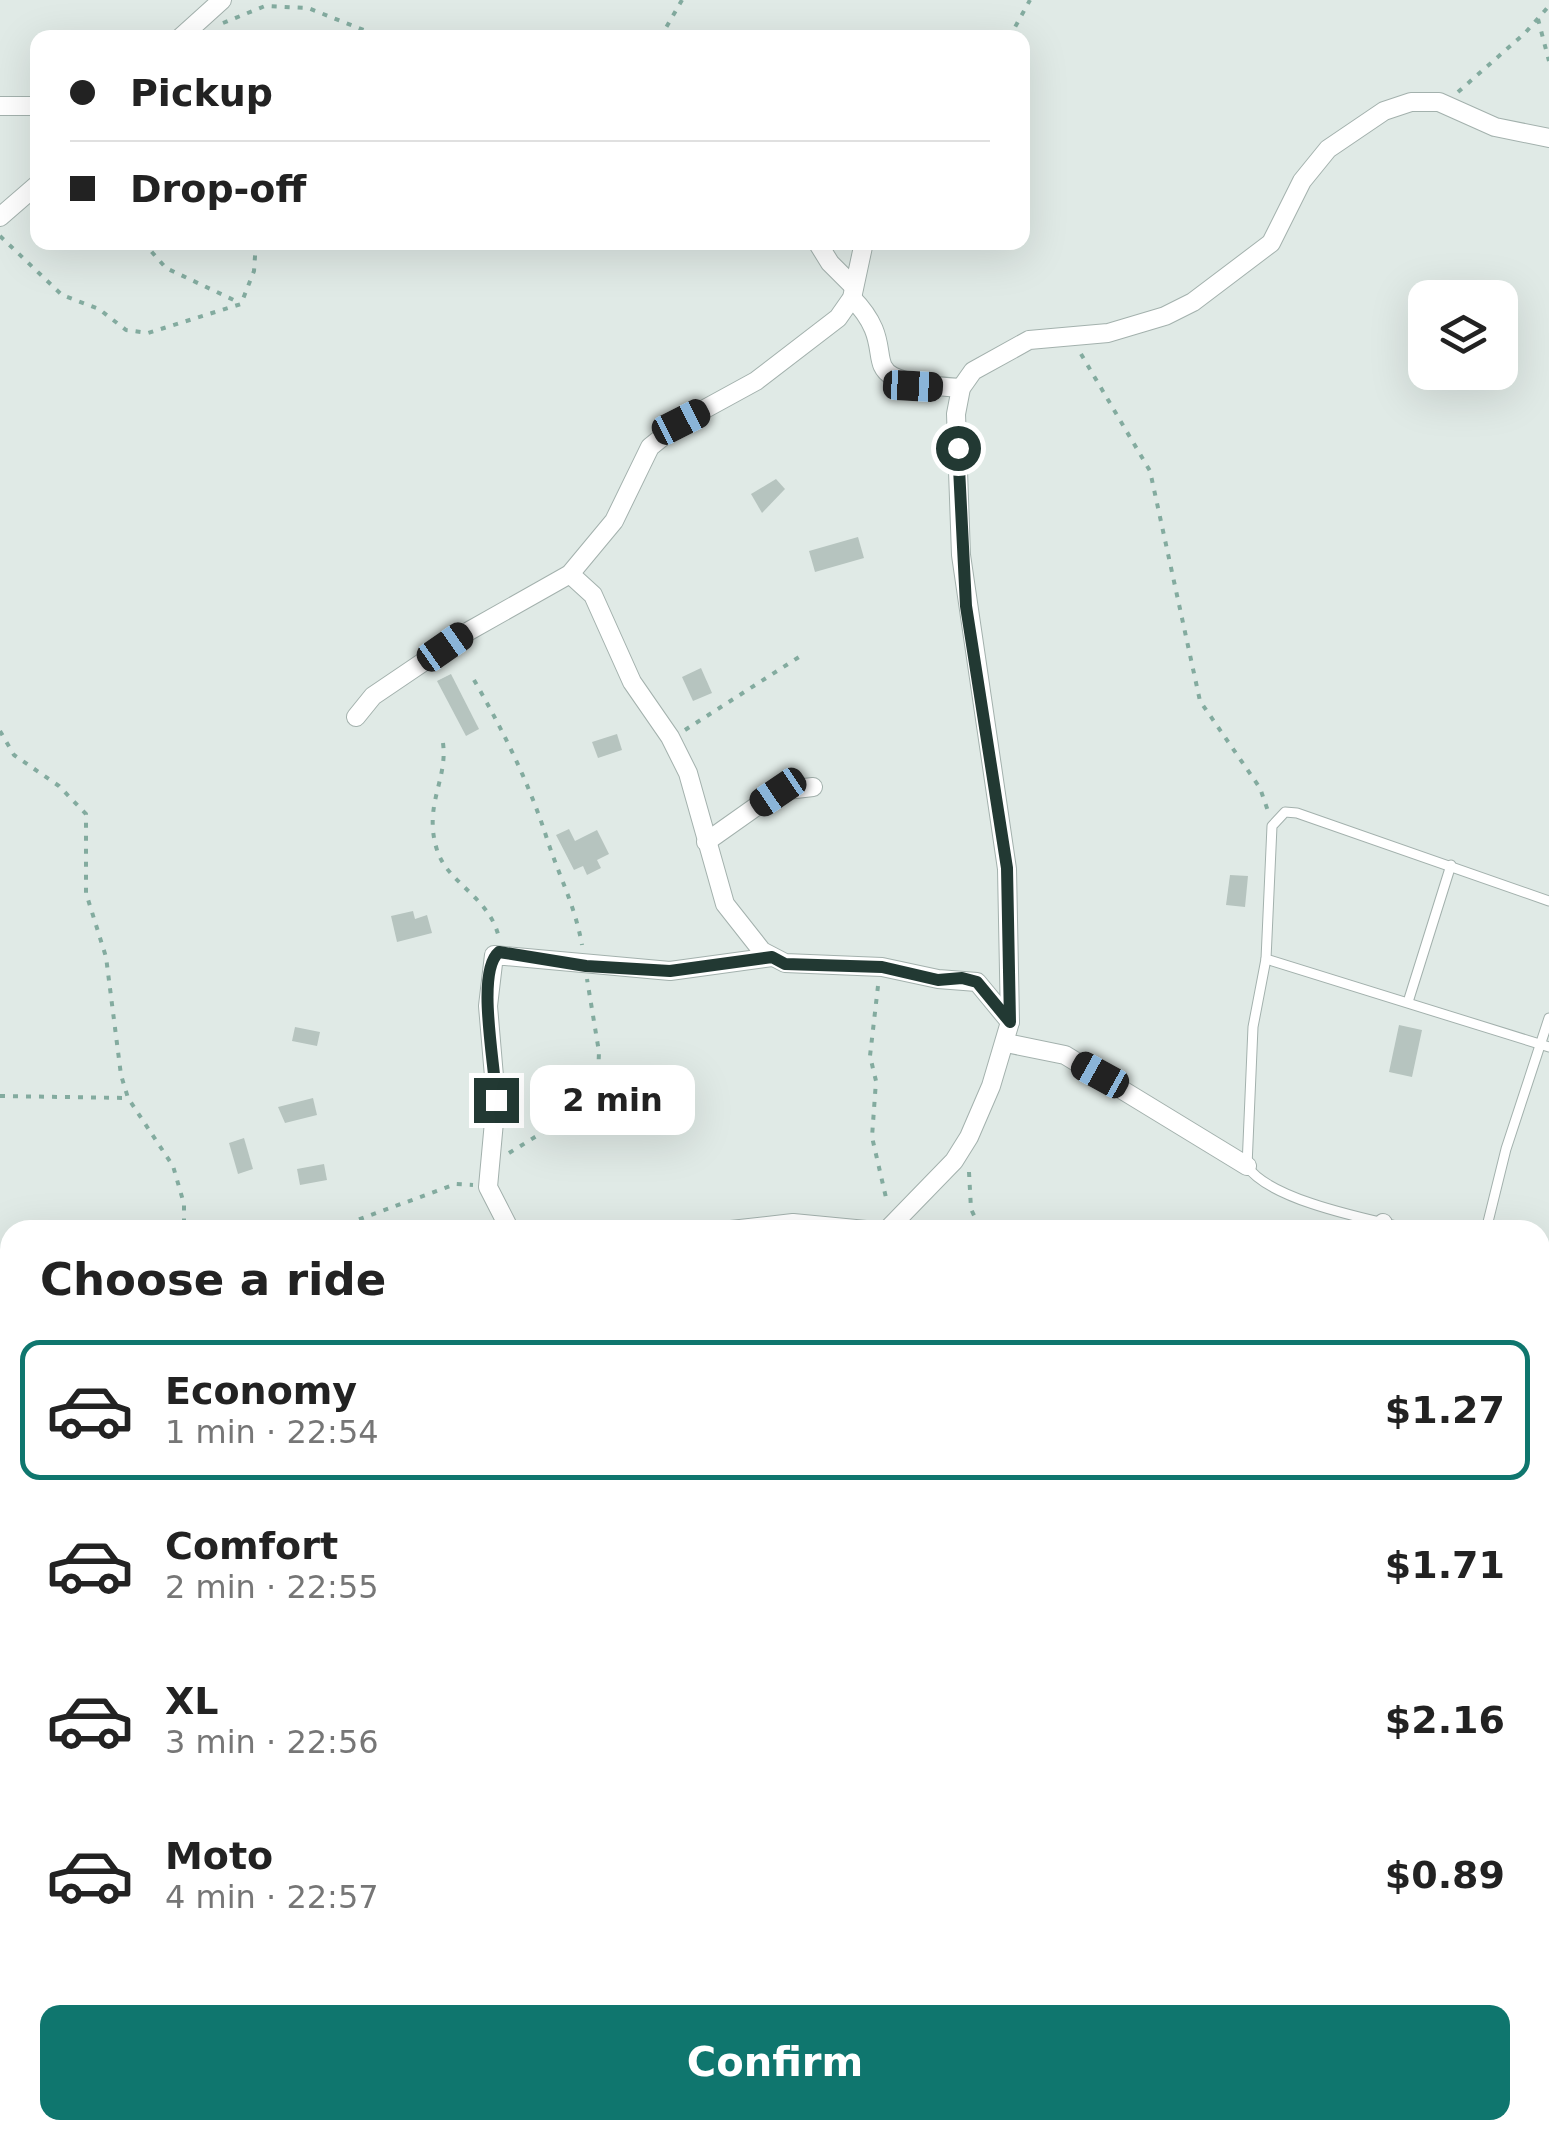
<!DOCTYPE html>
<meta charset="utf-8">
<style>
:root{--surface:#fff;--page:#f6f6f6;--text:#222;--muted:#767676;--line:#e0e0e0;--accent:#0f766e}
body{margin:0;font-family:"DejaVu Sans",sans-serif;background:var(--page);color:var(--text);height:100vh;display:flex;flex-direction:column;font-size:38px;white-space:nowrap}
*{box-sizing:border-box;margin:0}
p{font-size:32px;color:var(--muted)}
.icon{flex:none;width:55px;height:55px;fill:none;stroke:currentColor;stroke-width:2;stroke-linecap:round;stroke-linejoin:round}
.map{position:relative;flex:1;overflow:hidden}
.drawer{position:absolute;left:0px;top:1220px;width:1550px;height:920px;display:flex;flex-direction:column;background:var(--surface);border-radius:30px 30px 0 0;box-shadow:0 10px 40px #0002}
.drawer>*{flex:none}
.hud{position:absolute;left:30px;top:30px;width:1000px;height:220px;border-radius:20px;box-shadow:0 10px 40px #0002;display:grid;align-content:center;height:220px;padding:0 40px;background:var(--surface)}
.controls{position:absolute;left:1408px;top:280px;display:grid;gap:20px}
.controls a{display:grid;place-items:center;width:110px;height:110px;border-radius:20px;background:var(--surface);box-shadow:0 10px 40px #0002;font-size:50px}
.end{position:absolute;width:45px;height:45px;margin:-22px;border:12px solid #223933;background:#fff;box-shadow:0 0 0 5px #fff}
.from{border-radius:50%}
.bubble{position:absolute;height:70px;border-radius:20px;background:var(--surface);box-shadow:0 10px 40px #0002;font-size:32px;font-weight:700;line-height:70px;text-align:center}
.car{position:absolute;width:30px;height:60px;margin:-30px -15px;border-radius:12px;box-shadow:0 0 8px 2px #0007;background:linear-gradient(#222 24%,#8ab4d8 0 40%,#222 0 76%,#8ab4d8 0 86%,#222 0)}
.hud b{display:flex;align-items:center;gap:35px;height:95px;font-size:38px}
.hud b+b{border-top:2px solid var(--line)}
.hud i{width:25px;height:25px;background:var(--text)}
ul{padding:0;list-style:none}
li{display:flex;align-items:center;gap:30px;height:140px;margin:0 20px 15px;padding:0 20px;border:5px solid transparent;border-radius:20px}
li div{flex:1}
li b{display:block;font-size:38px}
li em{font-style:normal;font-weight:700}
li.current{border-color:var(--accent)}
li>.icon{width:90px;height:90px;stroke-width:1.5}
h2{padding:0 40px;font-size:45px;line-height:120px}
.button{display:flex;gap:20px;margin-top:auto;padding:20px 40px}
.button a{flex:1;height:115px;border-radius:20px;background:var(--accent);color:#fff;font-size:40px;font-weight:700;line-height:115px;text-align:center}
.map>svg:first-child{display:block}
.building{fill:#b6c4bf}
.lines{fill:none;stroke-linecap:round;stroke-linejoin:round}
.service-casing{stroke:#a3b1ad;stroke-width:11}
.minor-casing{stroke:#a3b1ad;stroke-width:20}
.secondary-casing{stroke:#a0b4ad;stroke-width:28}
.path{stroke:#83ab9f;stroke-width:4;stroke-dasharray:5 8;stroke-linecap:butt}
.service{stroke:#fff;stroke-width:9}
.minor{stroke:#fff;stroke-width:18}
.secondary{stroke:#fff;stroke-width:25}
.route{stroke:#223933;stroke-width:12}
</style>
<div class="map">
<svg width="1549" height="2140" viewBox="0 0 1549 2140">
<rect width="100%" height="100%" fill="#e0eae6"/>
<g class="building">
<path d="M776,479L785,489L762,513L751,494Z"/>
<path d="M858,537L864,558L815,572L809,551Z"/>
<path d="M701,668L712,693L693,701L682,677Z"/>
<path d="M451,674L479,729L466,736L437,681Z"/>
<path d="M617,734L622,750L598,758L592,742Z"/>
<path d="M569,829L575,841L597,830L609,854L597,860L601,868L587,875L583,866L574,870L556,835Z"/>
<path d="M1230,875L1248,876L1245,907L1226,905Z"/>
<path d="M413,911L415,919L427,915L432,933L397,942L391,916Z"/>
<path d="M1399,1025L1422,1030L1412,1077L1389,1072Z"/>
<path d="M295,1027L320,1032L317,1046L292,1041Z"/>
<path d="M313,1098L317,1115L285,1123L278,1107Z"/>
<path d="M244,1138L253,1169L238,1174L229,1143Z"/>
<path d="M324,1164L327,1180L300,1185L297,1169Z"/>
</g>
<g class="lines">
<defs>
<g id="service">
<path d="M1266,959L1549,1047"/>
<path d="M1408,1002L1451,865"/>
<path d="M1414,1230C1372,1220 1270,1201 1247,1166L1253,1027L1266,959L1272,826L1285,812L1297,813L1549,901"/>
<path d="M1486,1230L1506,1149L1549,1018"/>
<path d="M1540,1265L1549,1268"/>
</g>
<g id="minor">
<path d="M180,38L222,0"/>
<path d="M0,106H38"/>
<path d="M0,217L38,184"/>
<path d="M817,242L830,263L854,287"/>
<path d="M852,298C911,358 835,380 961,388"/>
<path d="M570,574L593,595L632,682L670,737L688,773L725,904L762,951L785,963L882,967L938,979L977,982L1010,1022"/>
<path d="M356,717L373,696L469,631L570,574L614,521L650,447L681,422L756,381L838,318L852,298L864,242"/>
<path d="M706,842L778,791L813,787"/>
<path d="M1006,1043L1065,1055L1247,1166"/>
<path d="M510,1230L488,1187L496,1100L488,1006L494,955L670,971L772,957"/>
<path d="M731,1230L793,1223L866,1230"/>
<path d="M887,1230L954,1161L969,1137L991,1086L1010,1022L1007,869L961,555L956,414L961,388L973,371L1029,340L1108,333L1165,316L1193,302L1271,243L1302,181L1328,149L1384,111L1411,102H1439L1495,127L1549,138"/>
<path d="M1381,1230L1383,1223"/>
<path d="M0,1568L10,1570"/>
<path d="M0,1778L10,1774"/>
<path d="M1540,2007L1549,1990"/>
<path d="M1540,2034L1549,2048"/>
<path d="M1540,2107L1549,2099"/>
<path d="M48,2130L50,2140"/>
<path d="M178,2130L283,2140"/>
<path d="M640,2130L644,2140"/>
<path d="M957,2130L962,2140"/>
<path d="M1352,2130L1363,2140"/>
<path d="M124,2140L137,2130"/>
<path d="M353,2140L357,2130"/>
<path d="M1098,2140L1101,2130"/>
<path d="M1503,2140L1513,2130"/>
</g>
<g id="secondary">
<path d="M0,1297L10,1303"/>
<path d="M1540,1731L1549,1733"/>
</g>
</defs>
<use href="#service" class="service-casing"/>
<use href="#minor" class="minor-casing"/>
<use href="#secondary" class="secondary-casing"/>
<g class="path">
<path d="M1538,19L1549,61"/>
<path d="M223,23L265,6L308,8L384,38"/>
<path d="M660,38L682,0"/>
<path d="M1009,38L1030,0"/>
<path d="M1458,92L1525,33L1549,6"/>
<path d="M0,236L62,295L99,309L126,330L148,333L241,304L254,271L256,242"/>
<path d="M143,242L166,268L238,302"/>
<path d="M299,242L303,253"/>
<path d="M1081,354L1150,471L1200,701L1260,788L1269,814"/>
<path d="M474,680C504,732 530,785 548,842C560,878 575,906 582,945"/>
<path d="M685,730L799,657"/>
<path d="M0,731L14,755L59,786L86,814V893L106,957L121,1075L128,1098L173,1166L184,1204V1230"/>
<path d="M443,743C448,780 423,805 437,850C447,883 490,897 499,938"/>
<path d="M878,986L870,1056L876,1081L872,1137L887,1202"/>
<path d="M0,1096L128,1098"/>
<path d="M509,1153L597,1099L599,1052L587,979"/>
<path d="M969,1172L971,1209L981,1230"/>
<path d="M243,1230L346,1224L456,1184L473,1185"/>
<path d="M1540,1559L1549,1566"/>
</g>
<use href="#service" class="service"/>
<use href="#minor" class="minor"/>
<use href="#secondary" class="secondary"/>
</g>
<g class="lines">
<path class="route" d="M496,1100C496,1068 475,972 499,952L586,966L670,971L772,957L785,964L882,967L938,980L962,978L977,982L1010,1022L1007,868L966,606L958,448"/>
</g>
</svg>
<div class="controls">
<a><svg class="icon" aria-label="layers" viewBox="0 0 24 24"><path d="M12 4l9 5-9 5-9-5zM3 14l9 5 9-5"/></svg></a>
</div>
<i class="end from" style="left:958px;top:448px"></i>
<i class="end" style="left:496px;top:1100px"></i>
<div class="bubble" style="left:530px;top:1065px;width:165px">2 min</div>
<i class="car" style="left:913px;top:386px;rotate:93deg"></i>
<i class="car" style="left:681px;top:422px;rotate:63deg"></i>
<i class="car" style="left:445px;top:647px;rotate:55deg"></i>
<i class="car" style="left:778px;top:792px;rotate:236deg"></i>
<i class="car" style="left:1100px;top:1075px;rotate:299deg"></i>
<div class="hud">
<b><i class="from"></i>Pickup</b>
<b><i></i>Drop-off</b>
</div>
<section class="drawer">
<h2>Choose a ride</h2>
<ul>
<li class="current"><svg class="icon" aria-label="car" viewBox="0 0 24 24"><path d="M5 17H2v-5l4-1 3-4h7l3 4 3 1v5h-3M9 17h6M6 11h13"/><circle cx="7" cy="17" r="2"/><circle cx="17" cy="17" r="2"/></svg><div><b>Economy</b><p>1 min · 22:54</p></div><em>$1.27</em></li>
<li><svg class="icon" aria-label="car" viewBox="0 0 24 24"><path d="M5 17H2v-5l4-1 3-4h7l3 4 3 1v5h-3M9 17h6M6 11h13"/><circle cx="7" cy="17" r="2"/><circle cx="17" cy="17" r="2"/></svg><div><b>Comfort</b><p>2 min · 22:55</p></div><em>$1.71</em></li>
<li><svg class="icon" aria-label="car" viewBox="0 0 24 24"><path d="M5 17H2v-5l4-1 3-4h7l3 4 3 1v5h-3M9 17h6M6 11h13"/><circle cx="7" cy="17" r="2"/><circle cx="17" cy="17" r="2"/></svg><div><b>XL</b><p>3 min · 22:56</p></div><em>$2.16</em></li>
<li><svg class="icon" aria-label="car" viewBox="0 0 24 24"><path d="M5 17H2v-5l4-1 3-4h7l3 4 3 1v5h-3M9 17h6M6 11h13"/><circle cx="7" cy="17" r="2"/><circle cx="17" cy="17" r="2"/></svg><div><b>Moto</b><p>4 min · 22:57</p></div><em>$0.89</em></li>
</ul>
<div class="button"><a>Confirm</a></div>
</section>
</div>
